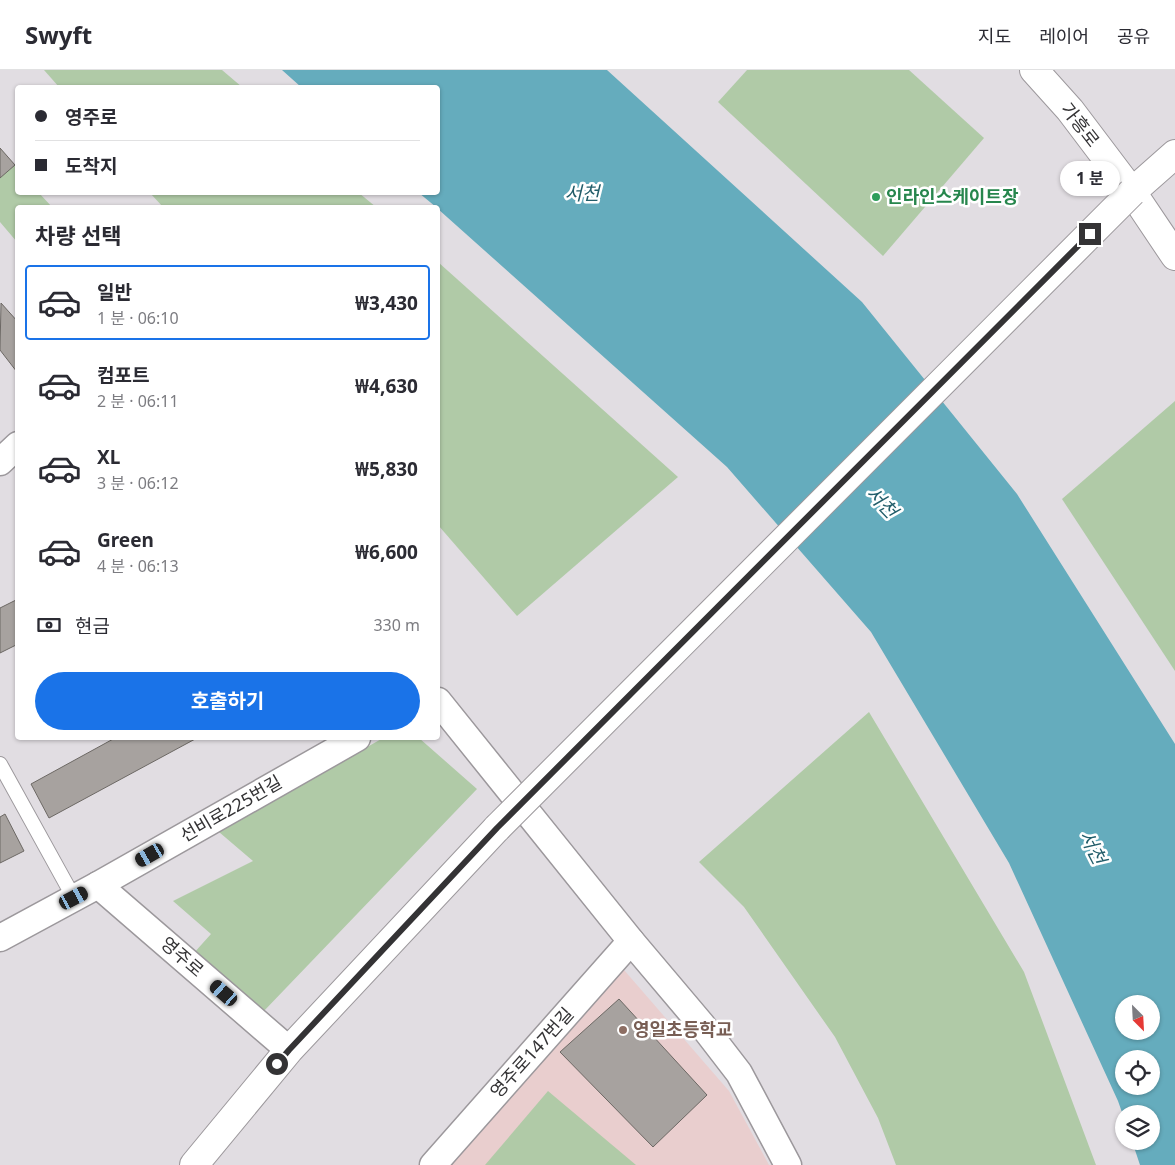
<!DOCTYPE html>
<html lang="ko">
<meta charset="utf-8">
<style>
:root{--surface:#fff;--page:#f2f2f3;--text:#2b2b33;--muted:#7c7c81;--line:#e1e1e2;--accent:#1a73e8}
body{margin:0;font-family:"Noto Sans","Noto Sans KR",sans-serif;background:var(--page);color:var(--text);height:100vh;display:flex;flex-direction:column;font-size:19px;white-space:nowrap}
*{box-sizing:border-box;margin:0}
p{font-size:16px;color:var(--muted)}
.icon{flex:none;width:28px;height:28px;fill:none;stroke:currentColor;stroke-width:2;stroke-linecap:round;stroke-linejoin:round}
.map{position:relative;flex:1;overflow:hidden}
.details{position:absolute;left:15px;top:135px;width:425px;height:535px;display:flex;flex-direction:column;background:var(--surface);border-radius:5px;box-shadow:0 1px 4px #0004}
.details>*{flex:none}
.top-card{position:absolute;left:15px;top:15px;width:425px;height:110px;border-radius:5px;box-shadow:0 1px 4px #0004;display:grid;align-content:center;height:110px;padding:0 20px;background:var(--surface)}
.needle{width:32px;rotate:156deg}
.controls{position:absolute;left:1115px;top:925px;display:grid;gap:10px}
.controls a{display:grid;place-items:center;width:45px;height:45px;border-radius:50%;background:var(--surface);box-shadow:0 1px 4px #0004;font-size:25px}
.end{position:absolute;width:22px;height:22px;margin:-11px;border:6px solid #343335;background:#fff;box-shadow:0 0 0 2px #fff}
.from{border-radius:50%}
.bubble{position:absolute;height:35px;border-radius:18px;background:var(--surface);box-shadow:0 1px 4px #0004;font-size:16px;font-weight:700;line-height:35px;text-align:center}
.car{position:absolute;width:15px;height:30px;margin:-15px -8px;border-radius:6px;box-shadow:0 0 4px 1px #0007;background:linear-gradient(#222 24%,#8ab4d8 0 40%,#222 0 76%,#8ab4d8 0 86%,#222 0)}
.top-card b{display:flex;align-items:center;gap:18px;height:48px;font-size:19px}
.top-card b+b{border-top:1px solid var(--line)}
.top-card i{width:12px;height:12px;background:var(--text)}
ul{padding:0;list-style:none}
li{display:flex;align-items:center;gap:15px;height:75px;margin:0 10px 8px;padding:0 10px;border:2px solid transparent;border-radius:5px}
li div{flex:1}
li b{display:block;font-size:19px}
li em{font-style:normal;font-weight:700}
li.selected{border-color:var(--accent)}
li>.icon{width:45px;height:45px;stroke-width:1.5}
h2{padding:0 20px;font-size:22px;line-height:60px}
.pay{display:flex;align-items:center;gap:12px;height:55px;padding:0 20px;font-size:19px}
.pay p{margin-inline-start:auto}
.action{display:flex;gap:10px;margin-top:auto;padding:10px 20px}
.action a{flex:1;height:58px;border-radius:30px;background:var(--accent);color:#fff;font-size:20px;font-weight:700;line-height:58px;text-align:center}
header{display:flex;align-items:center;gap:30px;box-sizing:border-box;height:70px;padding:0 25px;background:var(--surface);border-bottom:1px solid var(--line)}
header strong{font-size:24px}
nav{display:flex;gap:28px;margin-inline-start:auto;font-size:18px}
.map>svg:first-child{display:block}
.education{fill:#e9cece}
.green{fill:#b0caa7}
.water{fill:#65acbd;fill-rule:evenodd}
.building{fill:#a7a29f;stroke:#6c6864}
.lines{fill:none;stroke-linecap:round;stroke-linejoin:round}
.lane-casing{stroke:#9c989c;stroke-width:16}
.street-casing{stroke:#9c989c;stroke-width:29}
.secondary-casing{stroke:#9c989c;stroke-width:30}
.lane{stroke:#fff;stroke-width:14}
.street{stroke:#fff;stroke-width:26}
.secondary{stroke:#fff;stroke-width:28}
.secondary-bridge-casing{stroke:#9c989c;stroke-width:30;stroke-linecap:butt}
.secondary-bridge{stroke:#fff;stroke-width:28}
.route{stroke:#343335;stroke-width:6}
.leisure-dot{fill:#2e9e5b;stroke:#fff;stroke-width:2}
.education-dot{fill:#8d6e63;stroke:#fff;stroke-width:2}
.labels{text-anchor:middle;stroke-width:5;stroke-linejoin:round;paint-order:stroke}
.street-label{font-size:18px;fill:#343335;stroke:#fff}
.leisure-label{font-size:18px;font-weight:bold;fill:#27864d;stroke:#fff;text-anchor:start}
.education-label{font-size:18px;font-weight:bold;fill:#785e54;stroke:#fff;text-anchor:start}
.water-label{font-size:19px;font-style:italic;fill:#225d6a;stroke:#fff}
</style>
<header>
<strong>Swyft</strong>
<nav><a>지도</a><a>레이어</a><a>공유</a></nav>
</header>
<div class="map">
<svg width="1175" height="1095" viewBox="0 0 1175 1095">
<rect width="100%" height="100%" fill="#e1dde2"/>
<path class="education" d="M624,900L729,1021L769,1095H450Z"/>
<g class="green">
<path d="M44,0H222L242,17H59Z"/>
<path d="M747,0H909L984,68L883,186L718,32Z"/>
<path d="M0,78L17,98L18,122L39,123L52,137L18,138L17,172L0,152Z"/>
<path d="M150,123H359L376,137H163Z"/>
<path d="M438,192L678,407L517,546L438,455Z"/>
<path d="M1175,331V601L1062,429Z"/>
<path d="M869,642L1024,902L1096,1095H896L878,1048L835,967L744,837L699,792Z"/>
<path d="M383,668H419L477,719L262,943L193,884L211,864L173,831L253,791L219,762Z"/>
<path d="M548,1021L636,1095H485Z"/>
</g>
<path class="water" d="M282,0H607L862,232L1017,424L1175,674V1095H1140L1132,1071H1151V1044H1124V1048L1118,1031L1009,793L871,562L727,397L438,139V138L436,137L419,123L438,122V18L301,17ZM1124,934H1151V961H1124ZM1124,989H1151V1016H1124Z"/>
<g class="building">
<path d="M0,78L15,95L0,108Z"/>
<path d="M1,233L18,252L17,302L0,280Z"/>
<path d="M18,529V574L0,583V538Z"/>
<path d="M115,668H197L49,748L31,714Z"/>
<path d="M5,744L24,781L0,793V747Z"/>
<path d="M619,929L707,1025L653,1077L560,982Z"/>
</g>
<g class="lines">
<defs>
<path id="lane" d="M0,694L74,828"/>
<g id="street">
<path d="M0,392L18,375"/>
<path d="M438,631L631,871L702,955L739,1003L788,1095"/>
<path d="M98,815L289,980"/>
<path d="M0,868L98,815L357,668"/>
<path d="M433,1095L631,871"/>
</g>
<g id="secondary">
<path d="M1034,0L1070,40L1132,122L1175,186"/>
<path d="M1132,122L1175,84"/>
<path d="M194,1095L289,980L497,758"/>
</g>
</defs>
<use href="#lane" class="lane-casing"/>
<use href="#street" class="street-casing"/>
<use href="#secondary" class="secondary-casing"/>
<use href="#lane" class="lane"/>
<use href="#street" class="street"/>
<use href="#secondary" class="secondary"/>
<defs>
<path id="secondary-bridge" d="M497,758L1132,122"/>
</defs>
<use href="#secondary-bridge" class="secondary-bridge-casing"/>
<use href="#secondary-bridge" class="secondary-bridge"/>
</g>
<g class="lines">
<path class="route" d="M277,994L289,980L497,758L1090,164"/>
</g>
<circle class="leisure-dot" cx="876" cy="127" r="5"/>
<circle class="education-dot" cx="623" cy="960" r="5"/>
<g class="labels">
<g class="street-label">
<text transform="translate(1080 55) rotate(52)" y="6">가흥로</text>
<text transform="translate(231 739) rotate(-30)" y="6">선비로225번길</text>
<text transform="translate(182 887) rotate(41)" y="6">영주로</text>
<text transform="translate(532 983) rotate(-48)" y="6">영주로147번길</text>
</g>
<g class="leisure-label">
<text x="886" y="133">인라인스케이트장</text>
</g>
<g class="education-label">
<text x="633" y="966">영일초등학교</text>
</g>
<g class="water-label">
<text x="582" y="130">서천</text>
<text transform="translate(882 432) rotate(46)" y="7">서천</text>
<text transform="translate(1093 777) rotate(63)" y="7">서천</text>
</g>
</g>
</svg>
<div class="controls">
<a><svg class="needle" viewBox="-14 -14 28 28"><path d="M0-13l5 13h-10z" fill="#e53935"/><path d="M0 13l5-13h-10z" fill="#7c7c81"/></svg></a>
<a><svg class="icon" aria-label="locate" viewBox="0 0 24 24"><circle cx="12" cy="12" r="6"/><path d="M12 2v4M12 18v4M2 12h4M18 12h4"/></svg></a>
<a><svg class="icon" aria-label="layers" viewBox="0 0 24 24"><path d="M12 4l9 5-9 5-9-5zM3 14l9 5 9-5"/></svg></a>
</div>
<i class="end from" style="left:277px;top:994px"></i>
<i class="end" style="left:1090px;top:164px"></i>
<div class="bubble" style="left:1060px;top:91px;width:60px">1 분</div>
<i class="car" style="left:150px;top:785px;rotate:240deg"></i>
<i class="car" style="left:74px;top:828px;rotate:62deg"></i>
<i class="car" style="left:224px;top:923px;rotate:311deg"></i>
<div class="top-card">
<b><i class="from"></i>영주로</b>
<b><i></i>도착지</b>
</div>
<section class="details">
<h2>차량 선택</h2>
<ul>
<li class="selected"><svg class="icon" aria-label="car" viewBox="0 0 24 24"><path d="M5 17H2v-5l4-1 3-4h7l3 4 3 1v5h-3M9 17h6M6 11h13"/><circle cx="7" cy="17" r="2"/><circle cx="17" cy="17" r="2"/></svg><div><b>일반</b><p>1 분 · 06:10</p></div><em>₩3,430</em></li>
<li><svg class="icon" aria-label="car" viewBox="0 0 24 24"><path d="M5 17H2v-5l4-1 3-4h7l3 4 3 1v5h-3M9 17h6M6 11h13"/><circle cx="7" cy="17" r="2"/><circle cx="17" cy="17" r="2"/></svg><div><b>컴포트</b><p>2 분 · 06:11</p></div><em>₩4,630</em></li>
<li><svg class="icon" aria-label="car" viewBox="0 0 24 24"><path d="M5 17H2v-5l4-1 3-4h7l3 4 3 1v5h-3M9 17h6M6 11h13"/><circle cx="7" cy="17" r="2"/><circle cx="17" cy="17" r="2"/></svg><div><b>XL</b><p>3 분 · 06:12</p></div><em>₩5,830</em></li>
<li><svg class="icon" aria-label="car" viewBox="0 0 24 24"><path d="M5 17H2v-5l4-1 3-4h7l3 4 3 1v5h-3M9 17h6M6 11h13"/><circle cx="7" cy="17" r="2"/><circle cx="17" cy="17" r="2"/></svg><div><b>Green</b><p>4 분 · 06:13</p></div><em>₩6,600</em></li>
</ul>
<div class="pay"><svg class="icon" aria-label="cash" viewBox="0 0 24 24"><path d="M3 7h18v10H3z"/><circle cx="12" cy="12" r="2"/></svg>현금<p>330 m</p></div>
<div class="action"><a>호출하기</a></div>
</section>
</div>
